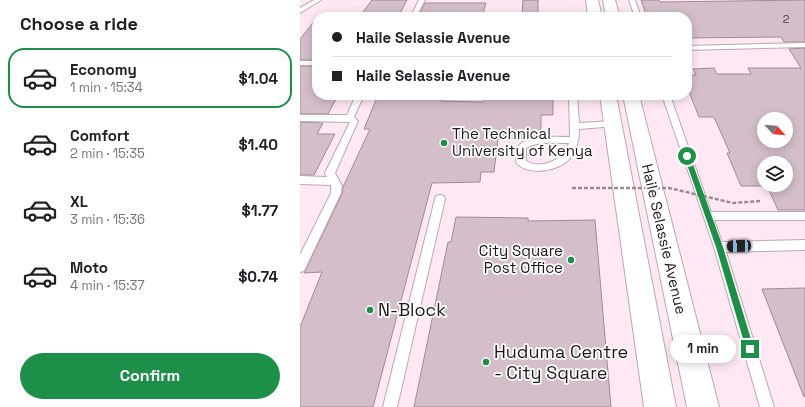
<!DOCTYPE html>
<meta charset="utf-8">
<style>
:root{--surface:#fff;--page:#f6f6f6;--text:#202124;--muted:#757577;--line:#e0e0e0;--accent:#1d8f49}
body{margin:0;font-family:"Space Grotesk",sans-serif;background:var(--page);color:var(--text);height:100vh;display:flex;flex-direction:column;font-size:15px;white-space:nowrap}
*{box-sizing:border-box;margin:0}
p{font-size:13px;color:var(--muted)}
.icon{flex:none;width:22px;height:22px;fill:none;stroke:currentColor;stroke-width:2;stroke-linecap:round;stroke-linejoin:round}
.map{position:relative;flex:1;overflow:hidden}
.panel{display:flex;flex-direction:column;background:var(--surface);width:300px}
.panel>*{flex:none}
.top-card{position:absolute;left:12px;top:12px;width:380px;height:88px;border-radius:16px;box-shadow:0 2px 10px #0003;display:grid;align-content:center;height:88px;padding:0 20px;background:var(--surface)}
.needle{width:26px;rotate:116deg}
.controls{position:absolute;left:457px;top:112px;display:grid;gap:8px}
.controls a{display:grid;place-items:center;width:36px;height:36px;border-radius:50%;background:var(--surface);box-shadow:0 2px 10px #0003;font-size:20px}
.end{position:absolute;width:18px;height:18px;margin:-9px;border:5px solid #1d8f49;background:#fff;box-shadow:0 0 0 2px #fff}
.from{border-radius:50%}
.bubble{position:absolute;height:28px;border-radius:14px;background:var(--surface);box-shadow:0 2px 10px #0003;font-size:13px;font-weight:700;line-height:28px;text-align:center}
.car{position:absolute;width:12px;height:24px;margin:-12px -6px;border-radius:5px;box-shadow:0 0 3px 1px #0007;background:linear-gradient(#222 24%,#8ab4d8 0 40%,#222 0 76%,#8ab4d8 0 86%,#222 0)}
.top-card b{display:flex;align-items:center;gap:14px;height:38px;font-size:15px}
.top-card b+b{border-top:1px solid var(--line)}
.top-card i{width:10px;height:10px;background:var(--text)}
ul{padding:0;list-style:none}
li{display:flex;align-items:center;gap:12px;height:60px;margin:0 8px 6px;padding:0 12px;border:2px solid transparent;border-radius:16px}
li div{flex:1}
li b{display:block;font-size:15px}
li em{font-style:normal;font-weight:700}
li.on{border-color:var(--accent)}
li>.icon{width:36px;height:36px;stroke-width:1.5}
h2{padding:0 20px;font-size:18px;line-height:48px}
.primary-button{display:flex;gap:8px;margin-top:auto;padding:8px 20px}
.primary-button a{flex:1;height:46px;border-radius:24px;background:var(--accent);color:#fff;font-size:16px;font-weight:700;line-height:46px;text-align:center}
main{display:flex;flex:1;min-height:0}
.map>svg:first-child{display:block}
.building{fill:#d3beca;stroke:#a08c97;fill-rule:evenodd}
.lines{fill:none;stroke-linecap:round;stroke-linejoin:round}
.service-casing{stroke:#bca7b2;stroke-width:2}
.secondary-casing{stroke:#bca7b2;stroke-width:2}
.service{fill:#fff;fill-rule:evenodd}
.secondary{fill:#fff;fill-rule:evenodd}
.path-bridge{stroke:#9a8a93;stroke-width:2.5;stroke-dasharray:4 2;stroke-linecap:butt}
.route{fill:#1d8f49}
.poi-dot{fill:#1d8f49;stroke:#fff;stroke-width:1.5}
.labels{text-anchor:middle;stroke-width:3.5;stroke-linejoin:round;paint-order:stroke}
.far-number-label{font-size:11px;fill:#4c4148}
.poi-label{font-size:15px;fill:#1f171c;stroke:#fff;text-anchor:start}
.street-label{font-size:15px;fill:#1f171c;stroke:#fff}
.near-poi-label{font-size:18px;fill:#1f171c;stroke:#fff;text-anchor:start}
</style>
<main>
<section class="panel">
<h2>Choose a ride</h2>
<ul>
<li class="on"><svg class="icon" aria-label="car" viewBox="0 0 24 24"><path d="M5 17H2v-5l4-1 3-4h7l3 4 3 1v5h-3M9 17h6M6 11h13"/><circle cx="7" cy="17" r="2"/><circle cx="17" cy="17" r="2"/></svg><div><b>Economy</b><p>1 min · 15:34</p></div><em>$1.04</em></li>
<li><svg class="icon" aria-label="car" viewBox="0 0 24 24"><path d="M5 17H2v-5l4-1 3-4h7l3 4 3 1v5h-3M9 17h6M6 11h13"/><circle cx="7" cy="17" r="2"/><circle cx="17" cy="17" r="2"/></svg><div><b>Comfort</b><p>2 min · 15:35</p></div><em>$1.40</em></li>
<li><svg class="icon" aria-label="car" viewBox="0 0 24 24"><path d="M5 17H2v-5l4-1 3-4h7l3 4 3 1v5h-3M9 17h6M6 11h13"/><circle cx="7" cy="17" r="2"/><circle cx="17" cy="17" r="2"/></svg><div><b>XL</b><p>3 min · 15:36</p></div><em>$1.77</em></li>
<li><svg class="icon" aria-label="car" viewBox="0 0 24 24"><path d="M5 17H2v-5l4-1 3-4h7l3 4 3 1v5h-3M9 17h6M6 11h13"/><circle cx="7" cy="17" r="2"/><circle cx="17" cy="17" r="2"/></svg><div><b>Moto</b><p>4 min · 15:37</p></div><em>$0.74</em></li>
</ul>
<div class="primary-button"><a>Confirm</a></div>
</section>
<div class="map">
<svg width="505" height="407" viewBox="0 0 505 407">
<rect width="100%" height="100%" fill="#fee8f4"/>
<g class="building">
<path d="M72,0H107L98,17H59Z"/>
<path d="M223,0H238V17H222Z"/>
<path d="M341,0H359L360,2L505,0V42H484L481,37L387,38V17H347Z"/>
<path d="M125,3H186L182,17H121V11Z"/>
<path d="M17,18V60H0V39Z"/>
<path d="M505,48V210H478L467,186H441L427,153H430L414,117H399L388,89L387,75H396L393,69L414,68L417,74H451L448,68H501L489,49ZM464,119H486V141H464ZM464,163H486V185H464Z"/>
<path d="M0,66H17V95H38L28,114H0Z"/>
<path d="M78,95H143L141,101L183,102L185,95H253V115H241V136L227,138L198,139L194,172H181L180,182L132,183L73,407H0V327L22,272L4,273L42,194L43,187L70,129H64Z"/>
<path d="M0,122L23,123L17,134H35L14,175H0Z"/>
<path d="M156,217L228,218V221L295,220L311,407H114L148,242H151Z"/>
<path d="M505,288V396L504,397L462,289Z"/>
</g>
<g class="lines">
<defs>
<g id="service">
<path d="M14,0H21L0,13V8Z"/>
<path d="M119,0H125L117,15H113L112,14Z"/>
<path d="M329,0H335L341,17H335Z"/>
<path d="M505,43V47L387,50V46Z"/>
<rect x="0" y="61" width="17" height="4"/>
<path d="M56,95H64L54,117L58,121L35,173L42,186L41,193L4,271L0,272V255L31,193V185L0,184V176L27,177L25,173L50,122L0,121V115H47Z"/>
<path d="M269,95H277L279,123L313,121L316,122L317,124L316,126L279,129C279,139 277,150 270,158C261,171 226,177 216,162L218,147C226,134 256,137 270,137ZM269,143C264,160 241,170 226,161V148C237,141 256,143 269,143Z"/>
<path d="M362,95H370L411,212H505V220H414L422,242L505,240V250L426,252L474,407H460L414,247Z"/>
<path d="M140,195L144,196L145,199L97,407H83L135,199L136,196Z"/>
</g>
<g id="secondary">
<path d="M286,0H298L302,17H288Z"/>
<path d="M303,0H315L320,17H306Z"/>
<path d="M300,95H316L376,407H344Z"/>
<path d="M323,95H339L419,407H387Z"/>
</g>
</defs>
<use href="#service" class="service-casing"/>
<use href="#secondary" class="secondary-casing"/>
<use href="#service" class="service"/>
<use href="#secondary" class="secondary"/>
<path class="path-bridge" d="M272,188H369L433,203L460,201"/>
</g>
<path class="route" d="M385,154H389L390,156L423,247L454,349L453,352L450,353L447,352L446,349L416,247L384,156Z"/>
<g class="poi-dot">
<circle cx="144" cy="143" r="4"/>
<circle cx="271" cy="260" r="4"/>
<circle cx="70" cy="310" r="4"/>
<circle cx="186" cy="362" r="4"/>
</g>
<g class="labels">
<g class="far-number-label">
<text x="486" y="23">2</text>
</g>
<g class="poi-label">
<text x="152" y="139">The Technical<tspan x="152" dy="17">University of Kenya</tspan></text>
<text x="263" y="256" text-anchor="end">City Square<tspan x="263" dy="17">Post Office</tspan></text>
</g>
<g class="street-label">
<text transform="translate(364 239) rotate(77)" y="5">Haile Selassie Avenue</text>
</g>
<g class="near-poi-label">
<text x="78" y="316">N-Block</text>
<text x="194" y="358">Huduma Centre<tspan x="194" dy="21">- City Square</tspan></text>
</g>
</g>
</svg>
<div class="controls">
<a><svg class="needle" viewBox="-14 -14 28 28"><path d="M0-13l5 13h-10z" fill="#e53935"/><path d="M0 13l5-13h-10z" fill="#757577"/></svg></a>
<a><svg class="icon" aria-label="layers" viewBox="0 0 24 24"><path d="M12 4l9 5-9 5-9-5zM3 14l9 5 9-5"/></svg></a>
</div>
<i class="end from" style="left:387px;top:156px"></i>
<i class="end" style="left:450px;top:349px"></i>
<div class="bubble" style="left:370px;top:335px;width:66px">1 min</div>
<i class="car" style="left:439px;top:246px;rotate:268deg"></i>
<div class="top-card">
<b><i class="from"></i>Haile Selassie Avenue</b>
<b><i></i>Haile Selassie Avenue</b>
</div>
</div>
</main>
